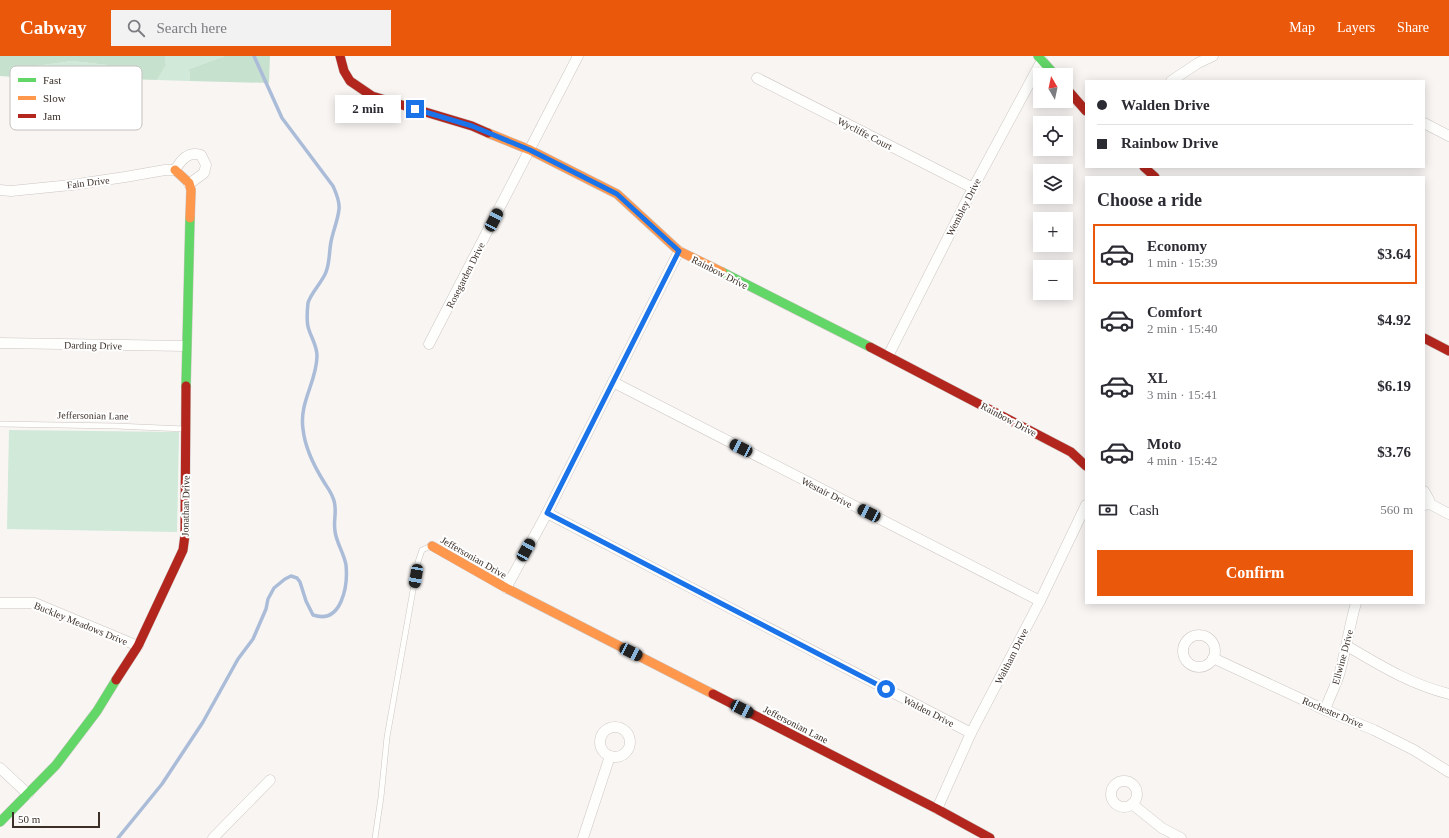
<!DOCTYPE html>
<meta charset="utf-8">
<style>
:root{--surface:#fff;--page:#f2f2f3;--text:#2b2b33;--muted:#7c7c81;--line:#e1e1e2;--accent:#ea580c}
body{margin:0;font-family:Georgia,serif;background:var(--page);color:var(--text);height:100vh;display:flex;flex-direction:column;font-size:15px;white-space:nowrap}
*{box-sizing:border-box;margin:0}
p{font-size:13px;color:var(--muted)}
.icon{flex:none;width:22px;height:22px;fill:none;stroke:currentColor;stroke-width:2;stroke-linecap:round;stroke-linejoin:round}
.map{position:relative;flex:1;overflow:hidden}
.panel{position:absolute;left:1085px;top:120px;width:340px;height:428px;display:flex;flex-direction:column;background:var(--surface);border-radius:0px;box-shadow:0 2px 10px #0003}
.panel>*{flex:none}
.guide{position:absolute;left:1085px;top:24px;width:340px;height:88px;border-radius:0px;box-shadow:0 2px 10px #0003;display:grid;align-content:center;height:88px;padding:0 12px;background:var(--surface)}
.needle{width:26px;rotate:351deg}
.controls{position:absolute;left:1033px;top:12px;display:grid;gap:8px}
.controls a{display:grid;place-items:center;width:40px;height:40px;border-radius:0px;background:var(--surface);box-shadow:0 2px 10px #0003;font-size:20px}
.scale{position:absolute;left:12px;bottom:10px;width:88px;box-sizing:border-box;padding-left:4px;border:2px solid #3b2f28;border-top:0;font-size:11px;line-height:14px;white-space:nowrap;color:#3b2f28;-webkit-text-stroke:3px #fff;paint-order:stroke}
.end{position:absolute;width:18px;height:18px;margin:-9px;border:5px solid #1a73e8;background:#fff;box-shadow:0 0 0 2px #fff}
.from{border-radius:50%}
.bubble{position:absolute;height:28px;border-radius:0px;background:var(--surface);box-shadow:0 2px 10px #0003;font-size:13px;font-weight:700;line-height:28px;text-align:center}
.car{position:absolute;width:12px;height:24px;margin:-12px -6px;border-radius:5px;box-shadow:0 0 3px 1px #0007;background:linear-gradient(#222 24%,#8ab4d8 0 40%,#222 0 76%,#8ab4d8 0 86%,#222 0)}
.guide b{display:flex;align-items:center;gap:14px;height:38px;font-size:15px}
.guide b+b{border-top:1px solid var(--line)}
.guide i{width:10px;height:10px;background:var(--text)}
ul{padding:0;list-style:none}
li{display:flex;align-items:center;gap:12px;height:60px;margin:0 8px 6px;padding:0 4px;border:2px solid transparent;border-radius:0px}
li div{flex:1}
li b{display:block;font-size:15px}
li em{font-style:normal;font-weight:700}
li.selected{border-color:var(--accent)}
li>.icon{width:36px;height:36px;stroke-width:1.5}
h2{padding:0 12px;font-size:18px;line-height:48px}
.pay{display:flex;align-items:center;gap:10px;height:44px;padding:0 12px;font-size:15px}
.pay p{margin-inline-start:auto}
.cta{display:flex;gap:8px;margin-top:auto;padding:8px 12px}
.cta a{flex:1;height:46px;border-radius:0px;background:var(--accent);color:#fff;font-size:16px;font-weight:700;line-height:46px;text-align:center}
header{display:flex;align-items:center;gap:24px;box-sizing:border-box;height:56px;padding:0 20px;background:var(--accent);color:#fff}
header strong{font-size:19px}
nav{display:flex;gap:22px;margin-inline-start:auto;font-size:14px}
.search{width:280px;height:36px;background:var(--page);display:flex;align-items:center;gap:10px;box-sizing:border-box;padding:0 14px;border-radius:0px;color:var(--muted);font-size:15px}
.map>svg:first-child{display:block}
.green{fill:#d0e9d8}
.forest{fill:#c7e1cf}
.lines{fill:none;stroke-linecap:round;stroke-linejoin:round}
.stream{stroke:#aabcd8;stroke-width:3.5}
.lane-casing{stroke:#cdc6c2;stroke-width:6}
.street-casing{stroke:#cdc6c2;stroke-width:11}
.fast-casing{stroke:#cdc6c2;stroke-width:10}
.slow-casing{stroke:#cdc6c2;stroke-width:10}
.jam-casing{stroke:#cdc6c2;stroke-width:10}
.lane{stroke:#fefefd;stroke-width:5}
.street{stroke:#fefefd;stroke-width:10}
.fast{stroke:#63d668;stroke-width:9}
.slow{stroke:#ff974d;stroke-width:9}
.jam{stroke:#b3261e;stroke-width:9}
.route{stroke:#1a73e8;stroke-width:5}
.labels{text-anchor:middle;stroke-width:4;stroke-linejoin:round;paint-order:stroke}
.street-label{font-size:10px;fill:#3b2f28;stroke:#fff}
.key{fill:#fff;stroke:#c4c1be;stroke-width:1}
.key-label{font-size:11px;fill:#3b2f28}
</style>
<header>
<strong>Cabway</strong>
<div class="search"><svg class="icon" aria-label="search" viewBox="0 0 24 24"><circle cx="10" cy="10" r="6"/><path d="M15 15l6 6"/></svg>Search here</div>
<nav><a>Map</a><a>Layers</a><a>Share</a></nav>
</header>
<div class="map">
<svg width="1449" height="782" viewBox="0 0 1449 782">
<rect width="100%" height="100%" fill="#f8f5f3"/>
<g class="green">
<path d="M165,0H225L189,13L190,25L157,24L166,9Z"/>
<path d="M72,5L107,9L128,23L14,21L29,11Z"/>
<path d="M9,374L179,376L177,476L7,473Z"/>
</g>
<g class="forest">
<path d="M0,0H165L166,9L157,24L128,23L107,9L72,5L29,11L14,21L0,20Z"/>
<path d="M225,0H270L269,27L190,25L189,13Z"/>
</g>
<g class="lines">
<path class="stream" d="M118,782L162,728L203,666L238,603L253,583L266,553L268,543L274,532L285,523L291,520L297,522L300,526L306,545L313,559C342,569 348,529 346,509C344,497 336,486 335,475C333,463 338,453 333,442C331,436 327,431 324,426C314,410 305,392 303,373C299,346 317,325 317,300C317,290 312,283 309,274C306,266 307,256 308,247C310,238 323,225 326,216C330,206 329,195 331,186C333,175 338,164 339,153C340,145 336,137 333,130L282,62L254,0"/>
<defs>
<g id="lane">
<path d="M0,368L116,370L185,373"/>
<path d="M375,782L381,741L387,681L418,506L422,494L431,490"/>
</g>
<g id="street">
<path d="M757,22L973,132"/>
<path d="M1171,25L1198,7L1213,0"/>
<path d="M1424,67L1449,80"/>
<path d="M0,134L11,135L71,129L125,121L165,114H175C181,104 188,95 201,99L206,109L204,117L189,128"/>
<path d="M0,287L186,290"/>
<path d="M429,288L578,0"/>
<path d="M888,300L973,132L1042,4"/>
<path d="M613,326L1040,545"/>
<path d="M1424,435L1429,444L1430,448"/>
<path d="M1424,449L1430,448L1449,458"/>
<path d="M547,457L971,677"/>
<path d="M506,532L547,457L679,195"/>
<path d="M0,547H35L138,590"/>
<circle cx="1199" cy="595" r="16"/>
<path d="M1347,590C1381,610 1410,628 1449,638"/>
<path d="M1213,602L1325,654L1374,674L1414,694L1449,716"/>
<path d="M1325,654C1329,642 1335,631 1339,619C1346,595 1349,571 1356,547"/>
<circle cx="615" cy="686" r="15"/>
<path d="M0,712L28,738"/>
<circle cx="1124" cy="738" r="13"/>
<path d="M1132,748L1162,772L1181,782"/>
<path d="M937,753L971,677L1040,545L1086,449"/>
<path d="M213,782L270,724"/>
<path d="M583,782L610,700"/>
</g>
<g id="fast">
<path d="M1038,0L1055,19"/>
<path d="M722,216L870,291"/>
<path d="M186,330L190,162"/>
<path d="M0,766L56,709L97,655L116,624"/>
</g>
<g id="slow">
<path d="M488,77L530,94L617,138L679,195L722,216"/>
<path d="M175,114L189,127L191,134L190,162"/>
<path d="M432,490L506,532L713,638"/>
</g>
<g id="jam">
<path d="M340,0L344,15L350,25L372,40L472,70L488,77"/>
<path d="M1066,32L1086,55"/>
<path d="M1144,111L1155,121"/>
<path d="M1424,282L1449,295"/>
<path d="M870,291L1071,396L1086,410"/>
<path d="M116,624L138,590L183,494L185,479L186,330"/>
<path d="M713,638L937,753L990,782"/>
</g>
</defs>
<use href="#lane" class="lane-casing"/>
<use href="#street" class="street-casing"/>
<use href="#fast" class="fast-casing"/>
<use href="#slow" class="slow-casing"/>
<use href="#jam" class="jam-casing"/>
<use href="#lane" class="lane"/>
<use href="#street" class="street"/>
<use href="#fast" class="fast"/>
<use href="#slow" class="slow"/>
<use href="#jam" class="jam"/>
</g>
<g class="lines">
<path class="route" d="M415,53L472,70L530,94L617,138L679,195L547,457L886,633"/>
</g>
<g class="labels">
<g class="street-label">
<text transform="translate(865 77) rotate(27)" y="4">Wycliffe Court</text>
<text transform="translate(88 126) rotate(-7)" y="4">Fain Drive</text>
<text transform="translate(963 151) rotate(-63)" y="4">Wembley Drive</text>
<text transform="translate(720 216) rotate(27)" y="4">Rainbow Drive</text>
<text transform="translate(465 219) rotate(-63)" y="4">Rosegarden Drive</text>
<text transform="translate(93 289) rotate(1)" y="4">Darding Drive</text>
<text transform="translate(93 359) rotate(1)" y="4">Jeffersonian Lane</text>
<text transform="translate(1009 363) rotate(28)" y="4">Rainbow Drive</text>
<text transform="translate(827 436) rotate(27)" y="4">Westair Drive</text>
<text transform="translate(185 450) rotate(-89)" y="4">Jonathan Drive</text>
<text transform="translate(474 501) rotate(30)" y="4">Jeffersonian Drive</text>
<text transform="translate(81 567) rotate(22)" y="4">Buckley Meadows Drive</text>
<text transform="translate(1011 600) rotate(-63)" y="4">Waltham Drive</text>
<text transform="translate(1342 601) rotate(-75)" y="4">Ellwine Drive</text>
<text transform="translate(929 655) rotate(27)" y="4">Walden Drive</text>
<text transform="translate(1333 656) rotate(23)" y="4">Rochester Drive</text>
<text transform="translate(796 668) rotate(27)" y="4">Jeffersonian Lane</text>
</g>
</g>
<rect x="10" y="10" width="132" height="64" rx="6" class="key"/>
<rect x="18" y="22" width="18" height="4" fill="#63d668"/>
<rect x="18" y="40" width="18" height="4" fill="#ff974d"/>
<rect x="18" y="58" width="18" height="4" fill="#b3261e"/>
<g class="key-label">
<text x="43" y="28">Fast</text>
<text x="43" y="46">Slow</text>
<text x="43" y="64">Jam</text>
</g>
</svg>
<div class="controls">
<a><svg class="needle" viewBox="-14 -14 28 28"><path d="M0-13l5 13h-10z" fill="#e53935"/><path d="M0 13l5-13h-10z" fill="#7c7c81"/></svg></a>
<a><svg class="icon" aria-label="locate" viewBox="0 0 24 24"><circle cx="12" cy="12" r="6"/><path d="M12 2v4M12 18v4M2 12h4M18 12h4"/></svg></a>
<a><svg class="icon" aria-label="layers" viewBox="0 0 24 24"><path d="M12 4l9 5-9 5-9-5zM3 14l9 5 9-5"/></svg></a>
<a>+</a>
<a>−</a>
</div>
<div class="scale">50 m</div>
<i class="end from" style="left:886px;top:633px"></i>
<i class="end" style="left:415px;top:53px"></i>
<div class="bubble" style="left:335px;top:39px;width:66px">2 min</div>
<i class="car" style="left:494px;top:164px;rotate:27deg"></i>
<i class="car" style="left:741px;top:392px;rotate:297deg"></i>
<i class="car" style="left:869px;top:457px;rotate:297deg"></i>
<i class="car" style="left:526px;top:494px;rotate:29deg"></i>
<i class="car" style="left:416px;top:520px;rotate:190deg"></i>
<i class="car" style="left:631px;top:596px;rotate:117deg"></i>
<i class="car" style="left:742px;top:653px;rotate:117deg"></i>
<div class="guide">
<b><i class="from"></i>Walden Drive</b>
<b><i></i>Rainbow Drive</b>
</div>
<section class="panel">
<h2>Choose a ride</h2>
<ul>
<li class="selected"><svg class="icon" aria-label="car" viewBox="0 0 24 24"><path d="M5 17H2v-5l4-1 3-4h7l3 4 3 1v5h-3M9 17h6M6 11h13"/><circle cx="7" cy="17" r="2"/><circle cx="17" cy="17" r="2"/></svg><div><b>Economy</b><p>1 min · 15:39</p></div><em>$3.64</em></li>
<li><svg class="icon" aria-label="car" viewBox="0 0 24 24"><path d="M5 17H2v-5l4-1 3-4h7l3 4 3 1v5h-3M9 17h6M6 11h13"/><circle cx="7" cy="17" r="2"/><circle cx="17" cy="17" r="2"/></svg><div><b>Comfort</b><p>2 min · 15:40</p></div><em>$4.92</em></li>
<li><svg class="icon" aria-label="car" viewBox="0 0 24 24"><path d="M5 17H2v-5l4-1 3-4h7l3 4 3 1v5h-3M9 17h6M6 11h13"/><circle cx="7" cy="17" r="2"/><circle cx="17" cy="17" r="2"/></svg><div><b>XL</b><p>3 min · 15:41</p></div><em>$6.19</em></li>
<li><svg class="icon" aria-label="car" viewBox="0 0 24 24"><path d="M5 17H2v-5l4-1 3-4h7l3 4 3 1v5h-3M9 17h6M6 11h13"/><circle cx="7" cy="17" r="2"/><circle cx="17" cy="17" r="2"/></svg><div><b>Moto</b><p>4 min · 15:42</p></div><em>$3.76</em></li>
</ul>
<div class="pay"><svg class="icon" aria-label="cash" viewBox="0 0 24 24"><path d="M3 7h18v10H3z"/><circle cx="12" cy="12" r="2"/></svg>Cash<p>560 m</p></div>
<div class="cta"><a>Confirm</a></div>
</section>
</div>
